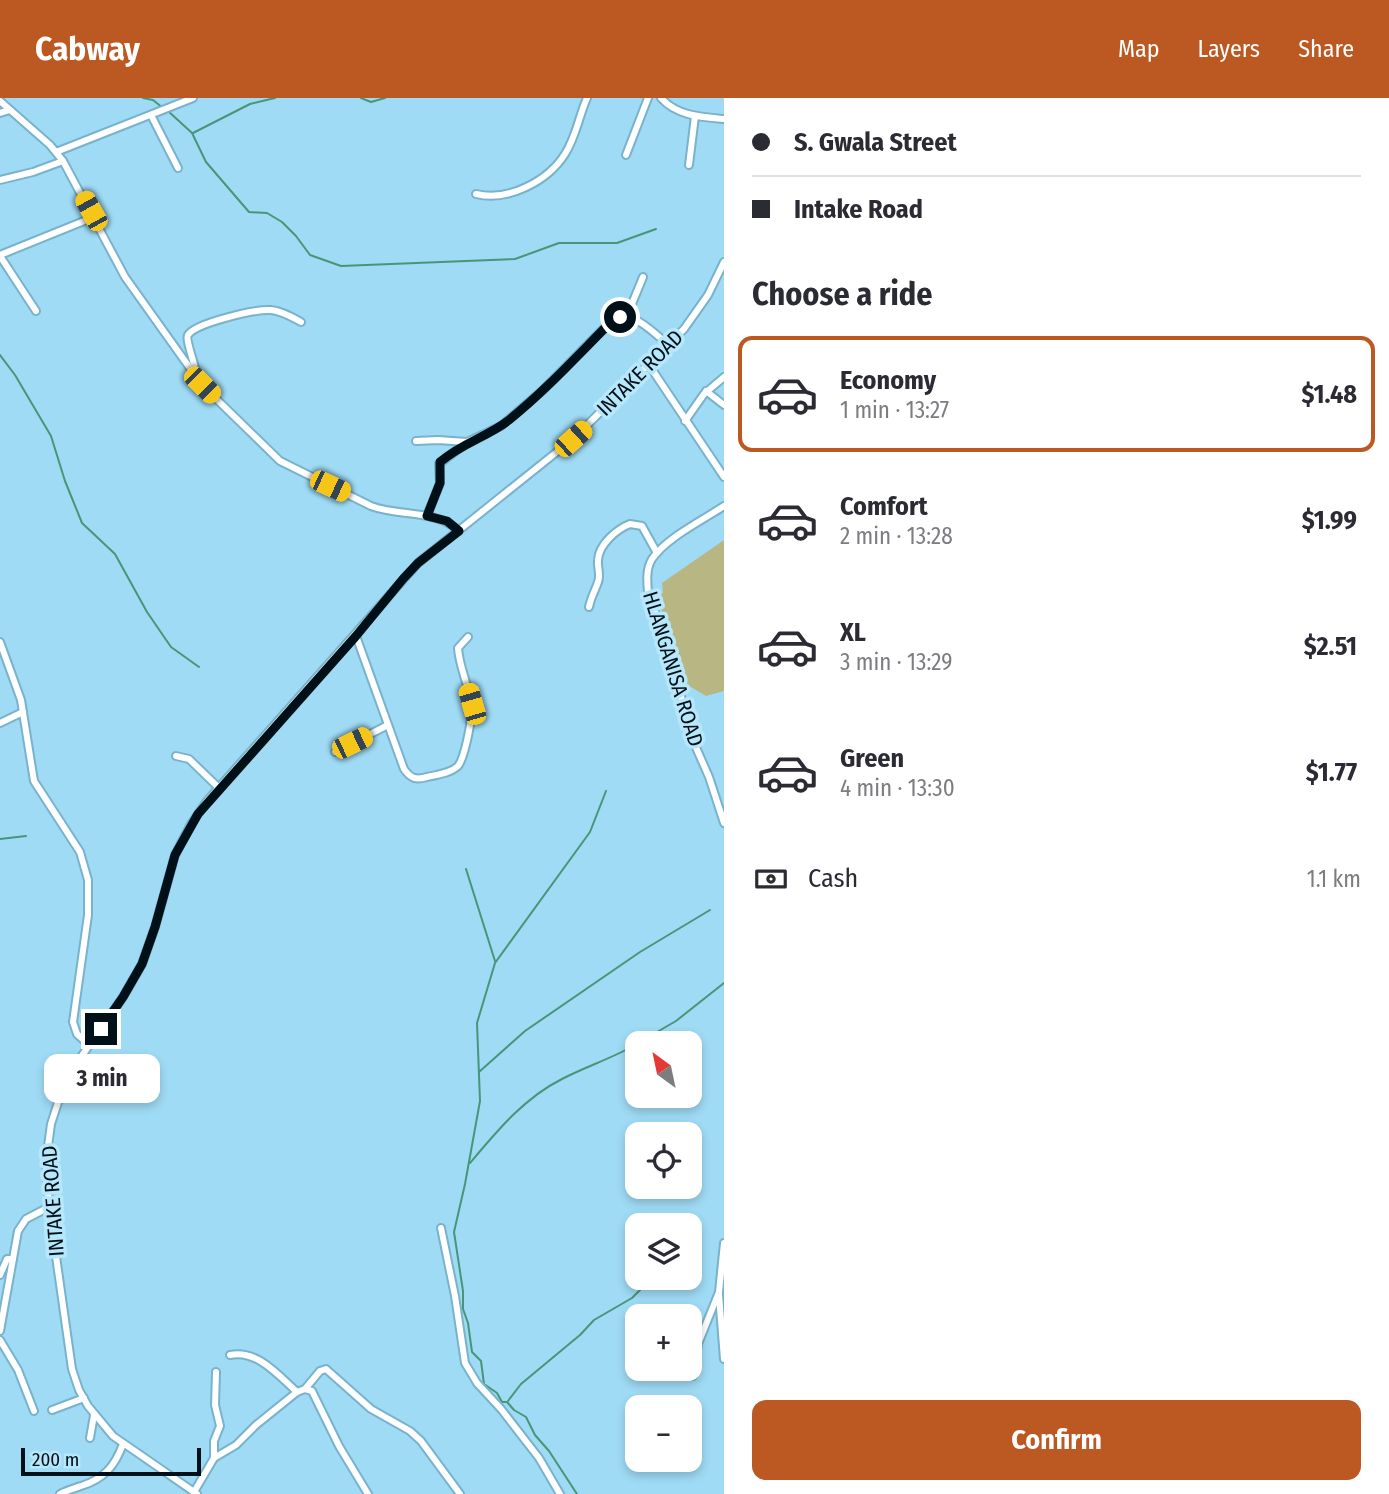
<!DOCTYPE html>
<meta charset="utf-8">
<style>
:root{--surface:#fff;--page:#f2f2f3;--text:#2b2b33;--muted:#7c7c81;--line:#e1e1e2;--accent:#bc5821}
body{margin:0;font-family:"Fira Sans Condensed",sans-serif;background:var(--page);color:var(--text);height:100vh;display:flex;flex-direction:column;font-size:26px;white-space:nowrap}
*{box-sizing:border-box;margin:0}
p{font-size:23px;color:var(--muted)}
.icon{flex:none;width:38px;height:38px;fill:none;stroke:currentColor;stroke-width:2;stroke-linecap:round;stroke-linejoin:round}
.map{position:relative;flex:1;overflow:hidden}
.drawer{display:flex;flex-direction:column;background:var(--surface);width:665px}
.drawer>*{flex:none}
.banner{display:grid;align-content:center;height:154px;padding:0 28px;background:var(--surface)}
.needle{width:46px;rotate:327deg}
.buttons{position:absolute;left:625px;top:933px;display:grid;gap:14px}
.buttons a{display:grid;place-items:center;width:77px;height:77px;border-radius:14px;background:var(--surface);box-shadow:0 4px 10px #0003;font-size:35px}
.scale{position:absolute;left:21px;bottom:18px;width:180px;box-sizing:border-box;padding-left:7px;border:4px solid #001018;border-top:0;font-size:19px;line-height:24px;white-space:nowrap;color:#001018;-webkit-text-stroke:5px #b7e7fb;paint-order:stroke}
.end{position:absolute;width:32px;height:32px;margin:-16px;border:9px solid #001018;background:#fff;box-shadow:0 0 0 4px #fff}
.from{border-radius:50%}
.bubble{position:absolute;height:49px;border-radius:14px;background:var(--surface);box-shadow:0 4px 10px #0003;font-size:23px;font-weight:700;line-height:49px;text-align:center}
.car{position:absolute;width:21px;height:42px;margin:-21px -10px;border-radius:9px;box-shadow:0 0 5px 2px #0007;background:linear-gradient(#f5c518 24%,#345 0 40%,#f5c518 0 76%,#345 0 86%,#f5c518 0)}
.banner b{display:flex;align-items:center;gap:24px;height:66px;font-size:26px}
.banner b+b{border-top:2px solid var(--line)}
.banner i{width:18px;height:18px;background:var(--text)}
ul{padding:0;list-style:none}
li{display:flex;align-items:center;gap:21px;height:116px;margin:0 14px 10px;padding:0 14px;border:4px solid transparent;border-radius:14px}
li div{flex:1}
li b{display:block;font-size:26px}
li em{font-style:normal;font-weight:700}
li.active{border-color:var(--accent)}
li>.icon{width:63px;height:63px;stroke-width:1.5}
h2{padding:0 28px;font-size:32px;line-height:84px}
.pay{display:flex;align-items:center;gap:18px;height:77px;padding:0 28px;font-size:26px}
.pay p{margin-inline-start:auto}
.cta{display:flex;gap:14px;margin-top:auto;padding:14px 28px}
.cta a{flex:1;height:80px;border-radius:14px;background:var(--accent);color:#fff;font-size:28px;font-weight:700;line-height:80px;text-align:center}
header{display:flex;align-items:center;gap:42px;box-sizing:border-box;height:98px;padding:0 35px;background:var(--accent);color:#fff}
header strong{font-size:33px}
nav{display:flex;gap:38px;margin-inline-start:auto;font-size:24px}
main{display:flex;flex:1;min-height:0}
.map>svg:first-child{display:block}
.green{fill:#b8b683}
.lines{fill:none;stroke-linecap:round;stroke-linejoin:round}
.stream{stroke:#489678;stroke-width:2}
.minor-casing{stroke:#78b3cb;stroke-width:10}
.minor{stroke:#fff;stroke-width:6}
.route{stroke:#001018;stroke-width:9}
.labels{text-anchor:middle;stroke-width:7;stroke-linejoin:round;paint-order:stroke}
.street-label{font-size:21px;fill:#001018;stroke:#b7e7fb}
</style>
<header>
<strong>Cabway</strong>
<nav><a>Map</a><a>Layers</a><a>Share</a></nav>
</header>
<main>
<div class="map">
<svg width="724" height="1396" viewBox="0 0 724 1396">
<rect width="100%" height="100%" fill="#9fdbf5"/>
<path class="green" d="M724,442V593L706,598L686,586L675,545L656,499L663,495L662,485Z"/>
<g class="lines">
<g class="stream">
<path d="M143,0L153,2L163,10"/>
<path d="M361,0L371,4L385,0"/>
<path d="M168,13L192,35L206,64L249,114L267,115L282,124L296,138L310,157L341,168L515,161L559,145H617L656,131"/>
<path d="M193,35L250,6L275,0"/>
<path d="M0,257L15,277L51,338L65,383L82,425L115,456L147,514L171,549L199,569"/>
<path d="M0,741L26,738"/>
<path d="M466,771L495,863"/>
<path d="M638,945L676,923L724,885"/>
<path d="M479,974L525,933L640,854L710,812"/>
<path d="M470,1065C497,1033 524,1000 562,981C587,968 613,960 637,946"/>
<path d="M690,1147L699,1140"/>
<path d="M508,1303L521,1286L580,1237L594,1222L632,1200L652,1180"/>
<path d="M577,1396L549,1353L535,1337L526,1319L514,1312L507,1304H502L497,1295L484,1286L481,1263L472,1254L468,1225L463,1211V1193L454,1134L465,1086L480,1003L477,925L495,865L590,734L606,693"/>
</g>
<defs>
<g id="minor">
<path d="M661,0C677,18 701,19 724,21"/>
<path d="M0,3L50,47L63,63L125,179L202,287L280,363L371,408C400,419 436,411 459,433"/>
<path d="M0,15L10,12"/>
<path d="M151,17L178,70"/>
<path d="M56,54L193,0"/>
<path d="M626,57L648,0"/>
<path d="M689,67L695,18"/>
<path d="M0,82L33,74L63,63"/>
<path d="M476,96C508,104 548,83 565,56C576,39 579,18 587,0"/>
<path d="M0,157L94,119"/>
<path d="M0,158L36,213"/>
<path d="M627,218L643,179"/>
<path d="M649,267L724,379"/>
<path d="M197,279C196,268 185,242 188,237C195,225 256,211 271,212C282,213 292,219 301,224"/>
<path d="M706,293L724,307"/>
<path d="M685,323L704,296L724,279"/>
<path d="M416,343L438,342L467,344L501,328L543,292L609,225C632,208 650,233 669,247"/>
<path d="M724,408C703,422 666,440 652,461C646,471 647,483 648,494L677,578L687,629L709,679L724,725"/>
<path d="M427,418L440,385L439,366L467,344"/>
<path d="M589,509C591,499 595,493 598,484C601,476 597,469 598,462C599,446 617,431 630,426L642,428L657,455"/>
<path d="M356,538L404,671C411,681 416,682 427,679C436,677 451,675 458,668C465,659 474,615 471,604C468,586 459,568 458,550L468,539"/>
<path d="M0,544L21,602L34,683L80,754L88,782V817L73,924L77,936L89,947"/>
<path d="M0,625L23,614"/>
<path d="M335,654L388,627"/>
<path d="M176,658L189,661L219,690"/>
<path d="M441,1130L455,1198L465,1265L477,1285L501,1311L539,1360L560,1396"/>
<path d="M0,1177L7,1161H13"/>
<path d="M719,1197L724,1261"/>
<path d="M0,1233L18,1133L26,1121L49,1109"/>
<path d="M0,1242L18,1272L34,1313"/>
<path d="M230,1257C257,1251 279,1278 297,1294"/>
<path d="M693,1278L698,1246L719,1194L724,1145"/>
<path d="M305,1291L312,1293L339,1348L368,1396"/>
<path d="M52,1312L84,1300"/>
<path d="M90,1340L94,1317"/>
<path d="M214,1360L236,1347L256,1327L297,1294L305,1291L320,1273L326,1271L371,1311L410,1333L421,1343L460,1396"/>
<path d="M194,1394L214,1360V1343L220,1328L215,1307L216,1274"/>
<path d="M60,1396C67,1392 73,1391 81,1388C104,1381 115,1368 123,1346"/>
<path d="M197,1396L113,1338L88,1308L79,1292L72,1271L49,1109L46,1063L51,1026L62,992L74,969L123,899L142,866L155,829L175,757L191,726L207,703L418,465L573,341L684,231L708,197L724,164"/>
</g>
</defs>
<use href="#minor" class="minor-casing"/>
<use href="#minor" class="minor"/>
</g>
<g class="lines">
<path class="route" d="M101,931L123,899L142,866L155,829L175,757L198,716L356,538L403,481L418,465L459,433L447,423L427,418L440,385V364C462,345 487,339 509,322C545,293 577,258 610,225L620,219"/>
</g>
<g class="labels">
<g class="street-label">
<text transform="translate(640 275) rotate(-45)" y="7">INTAKE ROAD</text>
<text transform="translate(673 571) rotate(73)" y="7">HLANGANISA ROAD</text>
<text transform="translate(53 1103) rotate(-94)" y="7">INTAKE ROAD</text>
</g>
</g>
</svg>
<div class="buttons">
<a><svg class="needle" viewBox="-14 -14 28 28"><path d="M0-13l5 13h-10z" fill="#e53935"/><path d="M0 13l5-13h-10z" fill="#7c7c81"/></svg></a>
<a><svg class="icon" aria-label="locate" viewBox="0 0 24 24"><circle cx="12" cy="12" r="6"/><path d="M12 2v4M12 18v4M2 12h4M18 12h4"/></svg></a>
<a><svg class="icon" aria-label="layers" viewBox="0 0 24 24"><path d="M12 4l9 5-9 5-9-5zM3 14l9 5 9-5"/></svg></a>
<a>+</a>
<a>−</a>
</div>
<div class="scale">200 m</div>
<i class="end from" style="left:620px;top:219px"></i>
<i class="end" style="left:101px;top:931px"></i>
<div class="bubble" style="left:44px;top:956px;width:116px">3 min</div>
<i class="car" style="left:91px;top:113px;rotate:331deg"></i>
<i class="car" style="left:202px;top:287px;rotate:135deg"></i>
<i class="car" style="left:573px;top:341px;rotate:48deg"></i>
<i class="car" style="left:330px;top:388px;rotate:115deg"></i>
<i class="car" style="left:472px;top:606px;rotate:344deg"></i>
<i class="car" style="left:352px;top:645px;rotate:64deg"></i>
</div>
<section class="drawer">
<div class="banner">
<b><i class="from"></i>S. Gwala Street</b>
<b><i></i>Intake Road</b>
</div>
<h2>Choose a ride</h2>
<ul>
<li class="active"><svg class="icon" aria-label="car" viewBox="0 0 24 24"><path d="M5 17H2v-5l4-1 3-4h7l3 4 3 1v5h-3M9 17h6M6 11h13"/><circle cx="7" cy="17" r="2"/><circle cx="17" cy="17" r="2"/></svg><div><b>Economy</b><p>1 min · 13:27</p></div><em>$1.48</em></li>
<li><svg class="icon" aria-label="car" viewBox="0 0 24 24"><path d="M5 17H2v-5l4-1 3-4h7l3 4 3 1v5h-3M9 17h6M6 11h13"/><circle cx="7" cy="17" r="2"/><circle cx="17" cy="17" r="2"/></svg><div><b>Comfort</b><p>2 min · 13:28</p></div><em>$1.99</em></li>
<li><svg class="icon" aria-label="car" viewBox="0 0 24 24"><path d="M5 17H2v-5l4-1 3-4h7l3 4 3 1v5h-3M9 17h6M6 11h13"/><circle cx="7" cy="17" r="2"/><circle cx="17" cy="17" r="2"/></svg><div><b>XL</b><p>3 min · 13:29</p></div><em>$2.51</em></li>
<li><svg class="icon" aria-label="car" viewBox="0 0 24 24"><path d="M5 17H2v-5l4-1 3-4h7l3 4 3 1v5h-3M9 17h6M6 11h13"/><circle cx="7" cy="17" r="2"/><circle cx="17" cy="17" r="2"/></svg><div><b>Green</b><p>4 min · 13:30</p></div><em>$1.77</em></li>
</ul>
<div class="pay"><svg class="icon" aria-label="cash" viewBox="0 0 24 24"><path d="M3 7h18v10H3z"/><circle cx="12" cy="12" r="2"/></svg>Cash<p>1.1 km</p></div>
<div class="cta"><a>Confirm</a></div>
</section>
</main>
